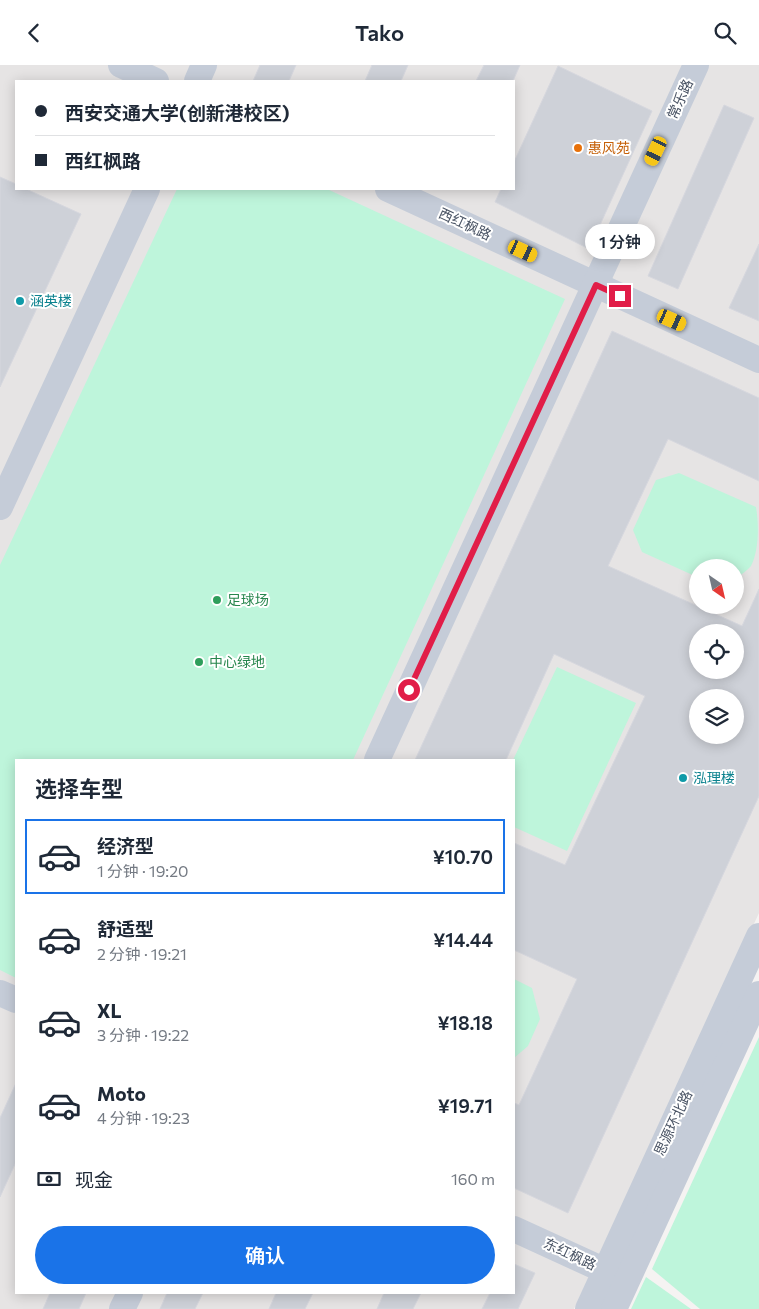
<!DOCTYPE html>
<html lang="zh">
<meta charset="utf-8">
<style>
:root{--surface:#fff;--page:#f6f6f7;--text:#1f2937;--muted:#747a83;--line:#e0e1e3;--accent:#1a73e8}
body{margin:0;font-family:Commissioner,"Noto Sans SC",sans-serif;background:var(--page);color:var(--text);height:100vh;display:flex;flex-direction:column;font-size:19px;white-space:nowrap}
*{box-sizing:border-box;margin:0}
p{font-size:16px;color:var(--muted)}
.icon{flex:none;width:28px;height:28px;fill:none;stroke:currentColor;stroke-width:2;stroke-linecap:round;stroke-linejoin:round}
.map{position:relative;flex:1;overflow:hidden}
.drawer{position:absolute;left:15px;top:694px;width:500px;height:535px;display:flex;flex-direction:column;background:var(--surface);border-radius:0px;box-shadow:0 2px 12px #0003}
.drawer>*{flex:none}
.banner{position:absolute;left:15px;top:15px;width:500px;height:110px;border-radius:0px;box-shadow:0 2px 12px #0003;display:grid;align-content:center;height:110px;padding:0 20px;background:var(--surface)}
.needle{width:32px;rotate:146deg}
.buttons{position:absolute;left:689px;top:494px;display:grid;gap:10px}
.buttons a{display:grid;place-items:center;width:55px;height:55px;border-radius:50%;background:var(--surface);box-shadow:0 2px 12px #0003;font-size:25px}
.end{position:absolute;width:22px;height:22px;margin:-11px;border:6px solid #e11d48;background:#fff;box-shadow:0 0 0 2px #fff}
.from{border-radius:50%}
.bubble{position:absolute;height:35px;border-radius:18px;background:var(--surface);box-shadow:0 2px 12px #0003;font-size:16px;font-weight:600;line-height:35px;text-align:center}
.car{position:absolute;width:15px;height:30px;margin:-15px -8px;border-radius:6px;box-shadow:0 0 4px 1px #0007;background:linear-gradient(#f5c518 24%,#345 0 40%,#f5c518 0 76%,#345 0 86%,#f5c518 0)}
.banner b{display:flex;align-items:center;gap:18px;height:48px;font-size:19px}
.banner b+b{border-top:1px solid var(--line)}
.banner i{width:12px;height:12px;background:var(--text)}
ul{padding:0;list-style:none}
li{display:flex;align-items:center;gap:15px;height:75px;margin:0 10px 8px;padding:0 10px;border:2px solid transparent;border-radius:0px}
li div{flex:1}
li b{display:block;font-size:19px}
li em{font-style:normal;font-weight:600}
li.active{border-color:var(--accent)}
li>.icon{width:45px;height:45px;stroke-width:1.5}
h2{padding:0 20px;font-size:22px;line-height:60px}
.pay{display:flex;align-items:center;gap:12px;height:55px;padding:0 20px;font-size:19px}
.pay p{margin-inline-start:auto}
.action{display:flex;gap:10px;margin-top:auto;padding:10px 20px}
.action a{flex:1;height:58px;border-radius:30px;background:var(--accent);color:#fff;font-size:20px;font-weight:600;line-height:58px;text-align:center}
header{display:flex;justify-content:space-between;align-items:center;height:65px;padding:0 20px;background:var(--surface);font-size:22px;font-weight:600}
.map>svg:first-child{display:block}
.education{fill:#e6e4e4;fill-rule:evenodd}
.green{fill:#bef5db}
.building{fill:#ced1d8;stroke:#d6d7de;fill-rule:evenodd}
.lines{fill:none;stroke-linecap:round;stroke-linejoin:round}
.tertiary{stroke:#c5ccd8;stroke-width:26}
.route{stroke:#e11d48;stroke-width:6}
.food-dot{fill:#e8710a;stroke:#fff;stroke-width:2}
.culture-dot{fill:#0f9aa8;stroke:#fff;stroke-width:2}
.leisure-dot{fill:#2e9e5b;stroke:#fff;stroke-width:2}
.labels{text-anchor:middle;stroke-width:4;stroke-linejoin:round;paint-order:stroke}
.street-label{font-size:14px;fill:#485263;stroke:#fff}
.food-label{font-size:14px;fill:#c56008;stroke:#fff;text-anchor:start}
.culture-label{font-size:14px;fill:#0d838f;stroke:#fff;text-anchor:start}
.leisure-label{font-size:14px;fill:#27864d;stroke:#fff;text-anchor:start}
</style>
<header><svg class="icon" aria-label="back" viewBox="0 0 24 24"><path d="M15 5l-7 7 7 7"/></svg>Tako<svg class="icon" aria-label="search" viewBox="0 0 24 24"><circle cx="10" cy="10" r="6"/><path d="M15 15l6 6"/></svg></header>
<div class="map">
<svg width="759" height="1244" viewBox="0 0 759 1244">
<rect width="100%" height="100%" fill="#f5f3f2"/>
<path class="education" d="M0,0H759V848L574,1244H0ZM16,16H514V124H16ZM698,502H735V540H698ZM698,568H735V605H698ZM698,632H735V670H698ZM16,695H514V1228H16Z"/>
<g class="green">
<path d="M177,124H327L565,234L353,695H16V913L0,905V500Z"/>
<path d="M679,408L756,442C759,459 759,486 751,501C747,506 740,510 735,514V502H698L697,512L642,487L633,465L656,415Z"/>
<path d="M557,602L636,638L567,786L514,762L513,695Z"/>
<path d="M514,914L532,923L540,954L528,981L514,993Z"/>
<path d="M759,972V1244H700L652,1204Z"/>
<path d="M646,1212L691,1244H631Z"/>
</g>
<g class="building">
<path d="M260,0H296L289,16H253Z"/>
<path d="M372,0H408L401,16H365Z"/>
<path d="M484,0H520L513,16H476Z"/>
<path d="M558,1L652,46L589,184L495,137L501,124H514V97Z"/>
<path d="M724,40L754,53L678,224L648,211Z"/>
<path d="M0,112L16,119V124H26L81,149L0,322Z"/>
<path d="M759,179V256L729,243Z"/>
<path d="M612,266L759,333V416L668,374L608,501L742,561L759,524V731L568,1148L514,1123V1038L519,1040L577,914L514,885V778L565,800L645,631L554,589L506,695H415ZM698,568H735V605H698ZM698,632H735V670H698Z"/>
<path d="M16,1018V1097L0,1132V1053Z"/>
<path d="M514,1199L535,1208L518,1244H482L490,1228H514Z"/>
<path d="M50,1228H86L79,1244H43Z"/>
<path d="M167,1228H203L195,1244H160Z"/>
<path d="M276,1228H313L305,1244H269Z"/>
<path d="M384,1228H421L413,1244H377Z"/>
</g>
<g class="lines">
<g class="tertiary">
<path d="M121,0L156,16"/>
<path d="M197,16L204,0"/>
<path d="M388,124L759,295"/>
<path d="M0,442L147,124"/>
<path d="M377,695L696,0"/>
<path d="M0,928L16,935"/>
<path d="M514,1164L621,1213"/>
<path d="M122,1244L130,1228"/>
<path d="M588,1244L759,871"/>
<path d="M614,1244L759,929"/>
</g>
</g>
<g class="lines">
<path class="route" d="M409,625L596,220L620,231"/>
</g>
<circle class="food-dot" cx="578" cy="83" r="5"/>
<g class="culture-dot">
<circle cx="20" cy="236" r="5"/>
<circle cx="683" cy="713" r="5"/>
</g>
<g class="leisure-dot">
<circle cx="217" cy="535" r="5"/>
<circle cx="199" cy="597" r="5"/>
</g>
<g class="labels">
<g class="street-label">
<text transform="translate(680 34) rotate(-66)" y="5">常乐路</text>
<text transform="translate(465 159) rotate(25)" y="5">西红枫路</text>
<text transform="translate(673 1058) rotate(-65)" y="5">思源环北路</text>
<text transform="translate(570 1189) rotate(25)" y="5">东红枫路</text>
</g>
<g class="food-label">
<text x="588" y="88">惠风苑</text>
</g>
<g class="culture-label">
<text x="30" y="241">涵英楼</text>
<text x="693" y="718">泓理楼</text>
</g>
<g class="leisure-label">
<text x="227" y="540">足球场</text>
<text x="209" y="602">中心绿地</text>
</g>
</g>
</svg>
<div class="buttons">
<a><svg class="needle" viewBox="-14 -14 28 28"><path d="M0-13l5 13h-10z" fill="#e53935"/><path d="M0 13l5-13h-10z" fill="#747a83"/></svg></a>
<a><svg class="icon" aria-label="locate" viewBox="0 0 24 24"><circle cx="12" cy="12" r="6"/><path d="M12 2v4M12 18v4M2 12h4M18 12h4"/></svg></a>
<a><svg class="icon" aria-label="layers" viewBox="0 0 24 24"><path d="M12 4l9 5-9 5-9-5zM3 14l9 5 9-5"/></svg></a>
</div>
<i class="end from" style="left:409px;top:625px"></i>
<i class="end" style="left:620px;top:231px"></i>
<div class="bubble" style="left:585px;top:159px;width:70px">1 分钟</div>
<i class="car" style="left:656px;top:86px;rotate:205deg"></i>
<i class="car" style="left:523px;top:186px;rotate:115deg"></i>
<i class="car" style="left:672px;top:255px;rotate:114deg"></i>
<div class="banner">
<b><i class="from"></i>西安交通大学(创新港校区)</b>
<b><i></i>西红枫路</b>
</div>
<section class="drawer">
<h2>选择车型</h2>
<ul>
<li class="active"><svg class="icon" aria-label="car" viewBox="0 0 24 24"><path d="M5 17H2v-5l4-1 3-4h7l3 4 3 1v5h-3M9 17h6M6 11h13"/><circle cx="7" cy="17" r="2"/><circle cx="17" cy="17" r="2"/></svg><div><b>经济型</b><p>1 分钟 · 19:20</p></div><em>¥10.70</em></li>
<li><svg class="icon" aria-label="car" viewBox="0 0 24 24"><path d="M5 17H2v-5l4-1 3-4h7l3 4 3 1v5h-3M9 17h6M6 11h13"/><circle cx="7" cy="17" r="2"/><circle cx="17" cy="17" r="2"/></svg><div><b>舒适型</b><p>2 分钟 · 19:21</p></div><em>¥14.44</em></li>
<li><svg class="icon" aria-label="car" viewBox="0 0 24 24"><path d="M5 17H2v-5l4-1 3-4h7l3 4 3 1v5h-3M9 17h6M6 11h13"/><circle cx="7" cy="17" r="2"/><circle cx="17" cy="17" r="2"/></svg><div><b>XL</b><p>3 分钟 · 19:22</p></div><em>¥18.18</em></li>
<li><svg class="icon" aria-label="car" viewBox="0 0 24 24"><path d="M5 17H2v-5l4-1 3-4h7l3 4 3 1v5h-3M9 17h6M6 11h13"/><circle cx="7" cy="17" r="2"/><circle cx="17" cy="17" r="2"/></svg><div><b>Moto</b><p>4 分钟 · 19:23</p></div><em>¥19.71</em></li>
</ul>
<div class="pay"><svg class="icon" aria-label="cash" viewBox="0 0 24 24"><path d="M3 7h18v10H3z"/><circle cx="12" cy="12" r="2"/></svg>现金<p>160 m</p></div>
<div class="action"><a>确认</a></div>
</section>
</div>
